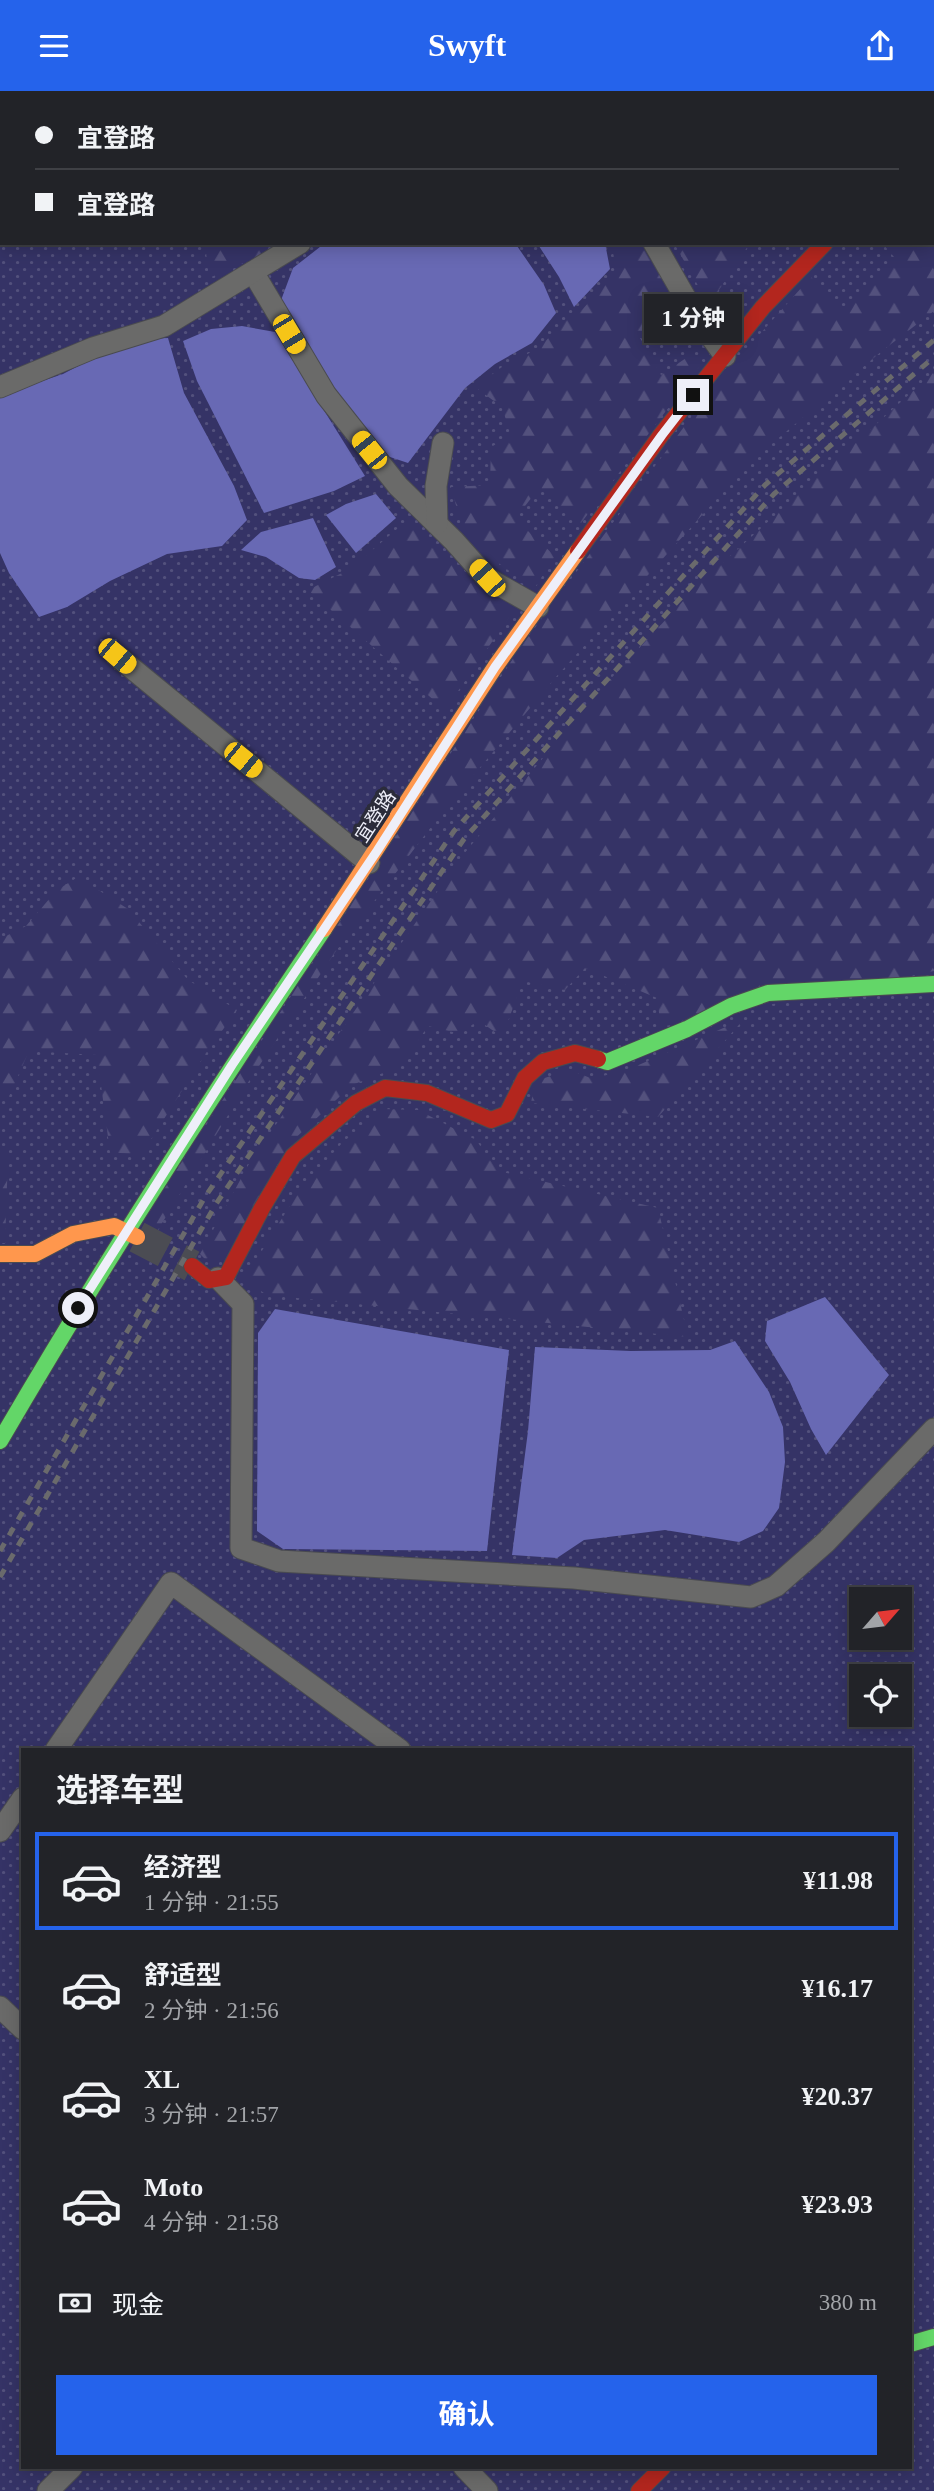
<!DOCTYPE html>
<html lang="zh">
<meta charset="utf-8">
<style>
:root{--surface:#222328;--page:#2a2b30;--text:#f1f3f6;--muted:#a2a4a8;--line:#3f4045;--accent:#2563eb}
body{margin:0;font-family:"Times New Roman","Noto Sans SC",serif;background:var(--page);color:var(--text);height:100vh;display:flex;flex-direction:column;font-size:26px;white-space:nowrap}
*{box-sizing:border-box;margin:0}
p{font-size:23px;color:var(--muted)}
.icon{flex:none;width:38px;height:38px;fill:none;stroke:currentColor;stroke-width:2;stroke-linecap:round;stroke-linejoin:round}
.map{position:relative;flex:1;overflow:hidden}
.side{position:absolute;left:21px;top:1657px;width:891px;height:721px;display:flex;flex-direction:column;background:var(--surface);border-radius:0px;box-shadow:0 4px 18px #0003,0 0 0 2px var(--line)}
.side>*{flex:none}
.banner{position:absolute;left:0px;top:0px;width:934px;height:154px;box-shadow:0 4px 18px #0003,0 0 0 2px var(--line);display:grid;align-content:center;height:154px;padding:0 35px;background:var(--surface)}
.needle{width:46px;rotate:62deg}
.controls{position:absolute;left:849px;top:1496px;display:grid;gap:14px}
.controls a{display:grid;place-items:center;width:63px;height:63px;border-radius:0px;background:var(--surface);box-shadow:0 4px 18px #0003,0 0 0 2px var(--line);font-size:35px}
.end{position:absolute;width:32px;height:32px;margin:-16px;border:9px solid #eeeff9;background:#111;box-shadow:0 0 0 4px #111}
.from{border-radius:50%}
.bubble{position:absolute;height:49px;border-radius:0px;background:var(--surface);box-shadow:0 4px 18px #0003,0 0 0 2px var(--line);font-size:23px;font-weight:700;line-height:49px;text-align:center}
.car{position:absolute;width:21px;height:42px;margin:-21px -10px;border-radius:9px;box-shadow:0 0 5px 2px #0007;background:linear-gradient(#f5c518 24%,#345 0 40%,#f5c518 0 76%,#345 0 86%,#f5c518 0)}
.banner b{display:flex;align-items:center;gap:24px;height:66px;font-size:26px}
.banner b+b{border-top:2px solid var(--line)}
.banner i{width:18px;height:18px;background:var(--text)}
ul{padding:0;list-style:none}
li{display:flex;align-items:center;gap:21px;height:98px;margin:0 14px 10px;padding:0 21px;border:4px solid transparent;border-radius:0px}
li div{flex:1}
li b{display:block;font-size:26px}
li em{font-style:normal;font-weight:700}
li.selected{border-color:var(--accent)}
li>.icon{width:63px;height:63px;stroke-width:1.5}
h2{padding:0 35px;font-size:32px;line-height:84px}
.pay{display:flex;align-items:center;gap:18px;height:77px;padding:0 35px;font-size:26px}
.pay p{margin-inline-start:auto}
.primary-button{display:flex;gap:14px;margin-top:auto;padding:14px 35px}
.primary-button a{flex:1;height:80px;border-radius:0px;background:var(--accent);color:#fff;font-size:28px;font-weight:700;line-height:80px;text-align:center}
header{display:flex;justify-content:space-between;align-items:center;height:91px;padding:0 35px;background:var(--accent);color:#fff;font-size:32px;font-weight:700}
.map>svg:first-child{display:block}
.green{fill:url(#green-dots);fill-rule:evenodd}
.forest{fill:url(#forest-firs)}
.water{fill:#6869b4}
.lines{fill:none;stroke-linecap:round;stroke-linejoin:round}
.secondary-tunnel{stroke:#4b4c53;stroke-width:32;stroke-dasharray:32 16;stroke-linecap:butt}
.street-casing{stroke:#4a4b50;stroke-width:23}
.fast-casing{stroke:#4a4b50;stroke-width:18}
.slow-casing{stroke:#4a4b50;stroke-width:18}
.jam-casing{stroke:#4a4b50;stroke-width:18}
.street{stroke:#6a6a69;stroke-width:21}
.fast{stroke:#63d668;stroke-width:16}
.slow{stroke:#ff974d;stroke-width:16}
.jam{stroke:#b3261e;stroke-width:16}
.rail{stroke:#6a6a6c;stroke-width:5;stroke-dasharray:9 9;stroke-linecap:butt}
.route{stroke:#eeeff9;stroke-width:9}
.labels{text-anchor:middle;stroke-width:7;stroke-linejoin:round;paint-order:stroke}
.street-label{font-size:19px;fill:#eeeff9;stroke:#2b2c3a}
</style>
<header><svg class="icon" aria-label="menu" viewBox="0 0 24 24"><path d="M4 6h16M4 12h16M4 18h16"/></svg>Swyft<svg class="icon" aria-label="share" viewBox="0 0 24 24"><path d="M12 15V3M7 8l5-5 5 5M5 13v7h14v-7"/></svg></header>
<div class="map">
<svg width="934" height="2400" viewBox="0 0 934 2400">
<defs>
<pattern id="green-dots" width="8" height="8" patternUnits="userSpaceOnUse" patternTransform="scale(1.75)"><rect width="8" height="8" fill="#353366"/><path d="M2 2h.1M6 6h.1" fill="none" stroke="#53517d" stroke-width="1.8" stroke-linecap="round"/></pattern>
<pattern id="forest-firs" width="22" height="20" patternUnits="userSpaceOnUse" patternTransform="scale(1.75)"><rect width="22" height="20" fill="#353366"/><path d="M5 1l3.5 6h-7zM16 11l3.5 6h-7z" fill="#53517d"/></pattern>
</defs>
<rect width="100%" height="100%" fill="#2e2f36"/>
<path class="green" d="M0,0H934V2400H0ZM2,2H933V152H2ZM861,1508H900V1547H861ZM861,1586H900V1624H861ZM23,1659H910V2376H23Z"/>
<g class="forest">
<path d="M934,59V220L882,260L750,371L556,586L441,723L336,860L249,990L156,1142L143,1130L520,557L718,290L811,186L842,220L895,167L882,152H933Z"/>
<path d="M205,152H258L262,164L209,187Z"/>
<path d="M612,152H642L680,218L640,247L661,284L692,263L703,271L581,432L539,397L515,428L555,465L534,498L486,463L463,440L451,396L490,394L491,356L511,345L502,316L475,296L502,276L539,257L566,228L579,222L616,182Z"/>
<path d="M674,152H750L709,214Z"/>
<path d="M934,281V880L661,936L657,907L585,877L565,899L523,890L502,946L478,929L461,943L428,935L401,975L352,994L288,1054L228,1166L212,1175L200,1163L250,1071L459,769L589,611L698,494Z"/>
<path d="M410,427L461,478L516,516L445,619L308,499L350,478Z"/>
<path d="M78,786L128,818L188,889L237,919L206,962L141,1064L110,1061L97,964L29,960L7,1010L0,1007V848L26,835L57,799Z"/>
<path d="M744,928L658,1026L531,1012L535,990L570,979L593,988L634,976Z"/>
<path d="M383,1018L418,1019L476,1049L498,1080L658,1117L688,1246L267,1204L244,1189L297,1103L342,1052Z"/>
<path d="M0,1065H8L5,1152H0Z"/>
</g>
<g class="water">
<path d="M325,152H515L544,194L556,222L532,252L495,273L465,297L408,372L381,363L297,245L280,212L293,177Z"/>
<path d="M537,152H605L610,178L574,216L559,186Z"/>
<path d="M242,235L275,241L365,385L334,400L264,422L197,290L183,250L211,238Z"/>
<path d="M168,247L184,302L234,395L247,429L222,455L167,463L110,490L67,516L39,526L9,482L0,462V304L63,283L127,249Z"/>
<path d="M376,403L396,427L356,462L326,424L346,413Z"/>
<path d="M313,427L336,476L315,489L299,487L266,466L241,459L261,441Z"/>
<path d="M825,1206L889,1284L826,1364L811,1338L790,1291L765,1250L767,1230Z"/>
<path d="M275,1218L509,1259L487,1460L283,1458L257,1440L258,1242Z"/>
<path d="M735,1250L769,1301L783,1336L785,1371L779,1417L763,1440L739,1451L665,1439L584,1449L557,1467L512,1464L528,1340L535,1256L631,1260L710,1259Z"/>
</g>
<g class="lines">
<path class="secondary-tunnel" d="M137,1146L192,1175"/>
<defs>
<g id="street">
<path d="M110,0L117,2"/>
<path d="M557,0L559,2"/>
<path d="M860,0L862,2"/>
<path d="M244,2L263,0"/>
<path d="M414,2V0"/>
<path d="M654,152L694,222L725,265"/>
<path d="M253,181L326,304L398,395L454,450L487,487L538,516"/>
<path d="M0,296L93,257L164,235L300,152"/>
<path d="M437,433L436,395L443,352"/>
<path d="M117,565L369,772"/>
<path d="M218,1187L243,1213L241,1457L279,1470L574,1487L751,1506L776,1495L826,1451L934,1338"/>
<path d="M56,1659L171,1492L400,1659"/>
<path d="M0,1740L23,1707"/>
<path d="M0,1916L23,1938"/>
<path d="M464,2376L487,2400"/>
<path d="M48,2400L72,2376"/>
</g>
<g id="fast">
<path d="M598,968L607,971L687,938L731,915L768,902L934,893"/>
<path d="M0,1350C102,1175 211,1005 324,838"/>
<path d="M910,2253L934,2246"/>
</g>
<g id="slow">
<path d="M933,43L934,42"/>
<path d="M324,838L495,576L578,460"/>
<path d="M0,1163H35L73,1143L114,1135L137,1146"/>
</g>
<g id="jam">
<path d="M578,460L661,344L763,216L825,152"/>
<path d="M192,1175L209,1189L226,1186L262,1117L293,1065L356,1012L385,997L427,1002L491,1029L507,1023L525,987L543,971L575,962L598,968"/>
<path d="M639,2400L663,2376"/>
</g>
</defs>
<use href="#street" class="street-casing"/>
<use href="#fast" class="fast-casing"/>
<use href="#slow" class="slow-casing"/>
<use href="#jam" class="jam-casing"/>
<use href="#street" class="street"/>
<use href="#fast" class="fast"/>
<use href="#slow" class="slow"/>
<use href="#jam" class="jam"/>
<g class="rail">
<path d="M0,1460L205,1106L454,740L765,394L934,249"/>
<path d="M0,1486L216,1113L464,748L774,403L934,266"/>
</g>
</g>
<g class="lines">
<path class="route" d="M78,1217L232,974L377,760L495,576L662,344L693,304"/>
</g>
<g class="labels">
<g class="street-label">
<text transform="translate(375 725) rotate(-57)" y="7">宜登路</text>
</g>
</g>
</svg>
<div class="controls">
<a><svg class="needle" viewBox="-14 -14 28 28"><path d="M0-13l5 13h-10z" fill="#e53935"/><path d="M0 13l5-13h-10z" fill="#a2a4a8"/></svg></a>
<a><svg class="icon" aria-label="locate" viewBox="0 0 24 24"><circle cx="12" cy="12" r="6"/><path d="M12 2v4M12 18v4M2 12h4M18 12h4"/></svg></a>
</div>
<i class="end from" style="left:78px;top:1217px"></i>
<i class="end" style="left:693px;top:304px"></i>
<div class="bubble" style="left:644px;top:203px;width:98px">1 分钟</div>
<i class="car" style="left:289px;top:243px;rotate:149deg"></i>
<i class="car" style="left:369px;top:359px;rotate:321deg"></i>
<i class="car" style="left:487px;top:487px;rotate:318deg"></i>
<i class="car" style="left:117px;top:565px;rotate:130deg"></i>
<i class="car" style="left:243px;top:669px;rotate:129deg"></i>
<div class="banner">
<b><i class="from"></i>宜登路</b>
<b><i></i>宜登路</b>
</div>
<section class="side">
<h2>选择车型</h2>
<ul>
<li class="selected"><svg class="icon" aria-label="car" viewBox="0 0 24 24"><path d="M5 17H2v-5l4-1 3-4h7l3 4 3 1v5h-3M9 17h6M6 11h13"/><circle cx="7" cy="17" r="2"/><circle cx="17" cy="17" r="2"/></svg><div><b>经济型</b><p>1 分钟 · 21:55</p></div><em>¥11.98</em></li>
<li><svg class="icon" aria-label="car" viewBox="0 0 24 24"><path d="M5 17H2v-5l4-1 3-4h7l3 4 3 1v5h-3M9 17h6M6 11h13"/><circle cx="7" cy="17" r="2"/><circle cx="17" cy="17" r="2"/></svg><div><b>舒适型</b><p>2 分钟 · 21:56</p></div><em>¥16.17</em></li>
<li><svg class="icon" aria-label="car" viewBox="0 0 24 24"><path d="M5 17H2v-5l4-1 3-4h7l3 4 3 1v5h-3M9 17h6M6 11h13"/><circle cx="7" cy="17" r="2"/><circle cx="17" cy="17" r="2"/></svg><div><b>XL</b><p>3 分钟 · 21:57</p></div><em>¥20.37</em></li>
<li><svg class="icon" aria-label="car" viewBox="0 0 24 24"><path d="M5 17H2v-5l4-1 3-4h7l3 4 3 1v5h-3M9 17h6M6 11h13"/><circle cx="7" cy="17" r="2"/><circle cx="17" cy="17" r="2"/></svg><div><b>Moto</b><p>4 分钟 · 21:58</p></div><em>¥23.93</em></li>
</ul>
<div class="pay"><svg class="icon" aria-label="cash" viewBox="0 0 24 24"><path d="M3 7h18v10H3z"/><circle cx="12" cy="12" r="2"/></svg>现金<p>380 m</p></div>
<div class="primary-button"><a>确认</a></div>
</section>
</div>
